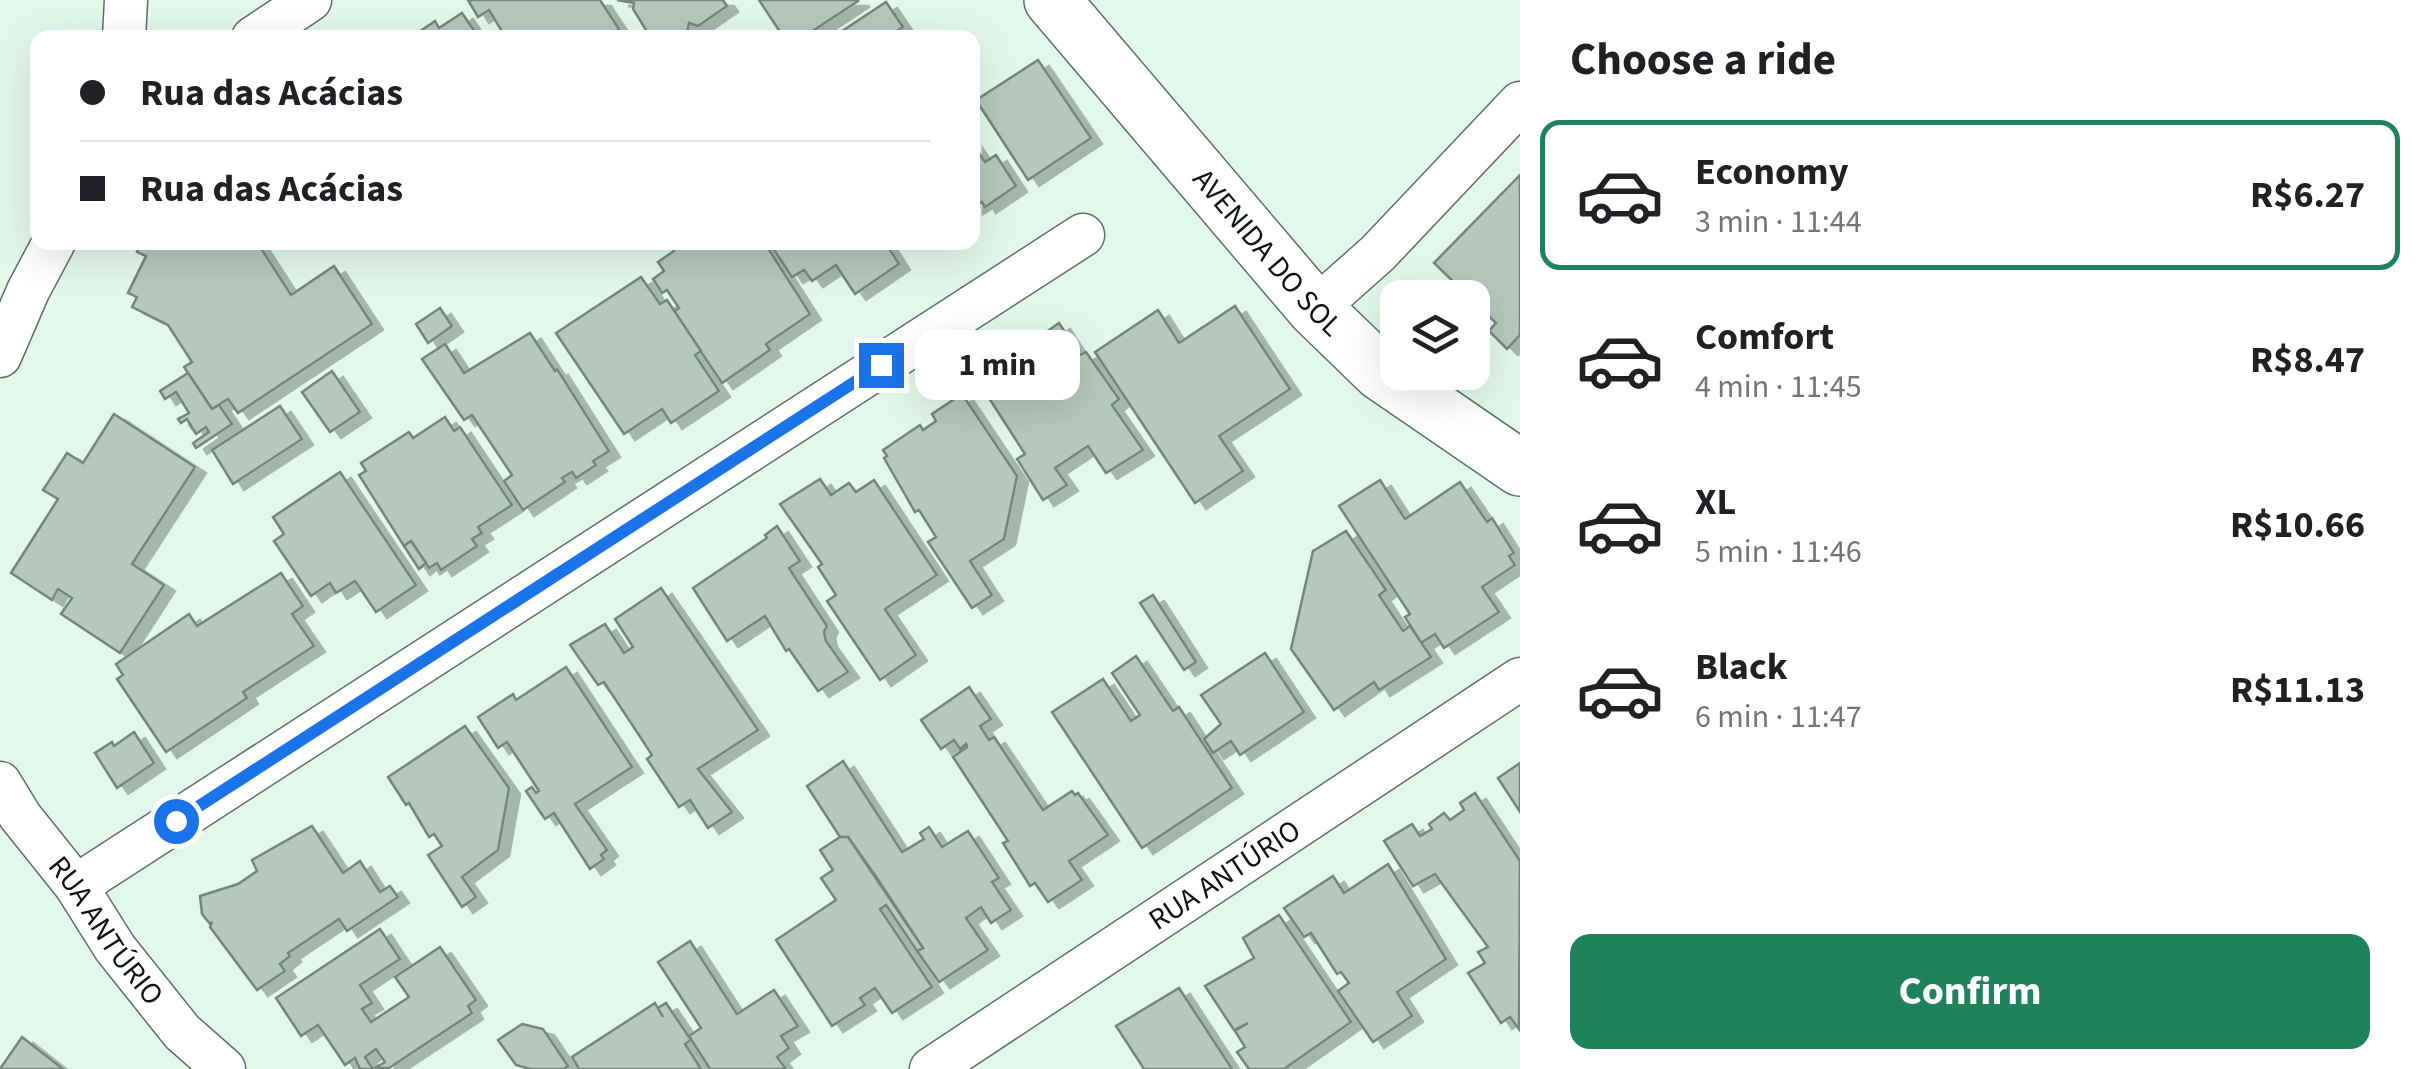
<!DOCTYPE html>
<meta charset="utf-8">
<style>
:root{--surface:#fff;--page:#f2f2f2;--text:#202124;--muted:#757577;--line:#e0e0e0;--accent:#1f825c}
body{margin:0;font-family:"Source Sans 3",sans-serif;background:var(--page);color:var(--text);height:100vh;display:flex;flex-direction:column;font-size:38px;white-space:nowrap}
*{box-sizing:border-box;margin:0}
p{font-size:32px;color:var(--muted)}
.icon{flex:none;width:55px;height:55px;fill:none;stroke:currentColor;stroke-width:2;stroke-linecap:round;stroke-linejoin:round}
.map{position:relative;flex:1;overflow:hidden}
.sheet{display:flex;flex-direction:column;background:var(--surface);width:900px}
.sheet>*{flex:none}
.banner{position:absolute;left:30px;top:30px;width:950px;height:220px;border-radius:20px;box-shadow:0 10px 40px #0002;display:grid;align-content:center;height:220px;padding:0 50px;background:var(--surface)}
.controls{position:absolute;left:1380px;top:280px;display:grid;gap:20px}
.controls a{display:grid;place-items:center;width:110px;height:110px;border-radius:20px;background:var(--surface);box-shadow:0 10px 40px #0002;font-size:50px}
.end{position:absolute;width:45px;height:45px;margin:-22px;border:12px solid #1a73e8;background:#fff;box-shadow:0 0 0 5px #fff}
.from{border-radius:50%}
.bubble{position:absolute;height:70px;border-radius:20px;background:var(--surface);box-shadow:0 10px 40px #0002;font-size:32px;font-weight:700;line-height:70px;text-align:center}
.banner b{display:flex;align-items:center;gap:35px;height:95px;font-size:38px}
.banner b+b{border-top:2px solid var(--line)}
.banner i{width:25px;height:25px;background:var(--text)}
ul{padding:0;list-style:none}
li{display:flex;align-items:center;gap:30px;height:150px;margin:0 20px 15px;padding:0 30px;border:5px solid transparent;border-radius:20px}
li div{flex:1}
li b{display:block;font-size:38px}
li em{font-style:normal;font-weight:700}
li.active{border-color:var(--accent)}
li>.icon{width:90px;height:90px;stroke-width:1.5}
h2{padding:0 50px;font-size:45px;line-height:120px}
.action{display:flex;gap:20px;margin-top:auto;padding:20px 50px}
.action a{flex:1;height:115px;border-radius:20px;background:var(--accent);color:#fff;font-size:40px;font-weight:700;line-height:115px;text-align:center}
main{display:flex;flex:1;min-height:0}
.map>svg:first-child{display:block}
.building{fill:#b5c9be;stroke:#74877d;stroke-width:2.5;filter:url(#shadow)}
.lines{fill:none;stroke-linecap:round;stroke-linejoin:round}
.street-casing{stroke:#5d7066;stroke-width:45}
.secondary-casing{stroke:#5d7066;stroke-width:58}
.street{stroke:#fff;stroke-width:42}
.secondary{stroke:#fff;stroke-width:55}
.route{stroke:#1a73e8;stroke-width:12}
.labels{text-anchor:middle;stroke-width:9;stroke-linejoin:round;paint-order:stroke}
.street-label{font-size:30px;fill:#0d1410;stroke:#fff}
</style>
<main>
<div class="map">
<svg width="1520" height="1069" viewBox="0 0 1520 1069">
<defs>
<filter id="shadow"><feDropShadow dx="11" dy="6" stdDeviation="0" flood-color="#0004"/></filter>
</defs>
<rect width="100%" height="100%" fill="#e3f8ec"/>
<g class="building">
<path d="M468,0H600L619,29L605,38H506L489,10L478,17Z"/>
<path d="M617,0H723L727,6L698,26L689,23L686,38H651L633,9L634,3Z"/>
<path d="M759,0H857L858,1L802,38H784Z"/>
<path d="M886,2L903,27L886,38L833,37Z"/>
<path d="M462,13L479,38H410L435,21L439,28Z"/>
<path d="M1038,60L1091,138L1028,180L976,100Z"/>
<path d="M972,143L985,162L996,155L1016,186L985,207L982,202L972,208Z"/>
<path d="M1520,175V335L1507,349L1489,331L1496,323L1434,263Z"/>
<path d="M142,242H257L291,295L334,266L372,324L238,413L228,399L212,409L184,367L192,362L168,325L132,307L137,297L128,293L146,256L137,252Z"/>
<path d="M668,242H764L810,314L766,344L770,350L722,383L674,312L679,308L667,290L662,293L653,279L664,271L658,262L674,251Z"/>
<path d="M769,242H885L899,264L855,294L836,265L812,281L804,270L792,277Z"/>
<path d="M641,277L660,304L667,300L701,351L695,355L719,391L671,423L662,409L624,434L556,333Z"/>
<path d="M1235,306L1290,389L1219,436L1243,471L1195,503L1095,352L1158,310L1179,343Z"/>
<path d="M440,308L452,326L428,343L416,324Z"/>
<path d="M1059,323L1080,355L1086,352L1119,399L1112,405L1143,450L1106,473L1088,446L1055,468L1067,485L1043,500L1017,459L1025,454L989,398L1031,370L1019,351Z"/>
<path d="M530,333L555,371L557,369L609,451L593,461L596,465L576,478L572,472L562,478L565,482L523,510L504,481L512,475L472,415L464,420L422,359L445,344L464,373Z"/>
<path d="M332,371L360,412L330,432L302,392Z"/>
<path d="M188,373L212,409L219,405L232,424L196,448L193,443L209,432L206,427L196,434L187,419L181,423L178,419L189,413L176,392L165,399L160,391Z"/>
<path d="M962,394L1017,476L1004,539L970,561L992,595L972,608L928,542L936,537L919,510L915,512L884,458L887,456L883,450L920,425L923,430L936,421L932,414Z"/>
<path d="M280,406L302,439L233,484L212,450Z"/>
<path d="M114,414L195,467L132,564L164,585L120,653L61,614L72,598L58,589L52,600L11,573L58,499L43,490L60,464L67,453L83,463Z"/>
<path d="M445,417L454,431L460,427L512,505L478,527L482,533L472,539L477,546L441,570L437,563L429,568L411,541L404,546L359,475L366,471L361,463L409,432L413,438Z"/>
<path d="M340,472L416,585L376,612L355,581L336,593L330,583L311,596L274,541L284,534L273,517Z"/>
<path d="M820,479L831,495L849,483L856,492L874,480L937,575L885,609L916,655L880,680L827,601L836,595L818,567L822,564L780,504Z"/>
<path d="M1380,480L1405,519L1460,482L1487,522L1492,518L1514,553L1509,556L1515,565L1482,587L1499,612L1444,648L1435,634L1421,643L1405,617L1410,614L1339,506Z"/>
<path d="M777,526L800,561L789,568L827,626L824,632L826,641L848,672L818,691L789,649L786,651L765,616L727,641L693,588L767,538L765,535Z"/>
<path d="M1346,531L1386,590L1379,595L1403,631L1410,626L1431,657L1379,690L1374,682L1334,710L1291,649L1313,551Z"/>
<path d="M411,541L426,563L419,569L404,546Z"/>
<path d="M281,573L303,606L292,614L314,646L243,692L247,698L166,752L117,679L123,675L116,664L189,614L197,626Z"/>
<path d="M661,588L758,730L698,769L732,812L708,828L690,800L679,807L647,759L652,755L604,682L598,685L570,645L605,624L624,653L633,647L615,619Z"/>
<path d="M1153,595L1196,662L1184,670L1140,603Z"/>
<path d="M1265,653L1304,712L1240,755L1231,741L1213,753L1204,739L1221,724L1201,695Z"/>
<path d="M1136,656L1173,711L1179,707L1232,788L1142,848L1052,712L1103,679L1131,721L1140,715L1112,673Z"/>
<path d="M566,667L632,767L575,804L607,850L601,855L604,859L590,869L554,813L545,819L530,797L526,791L532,787L536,793L539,791L507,742L498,748L478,717L513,694L516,700Z"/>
<path d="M969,687L991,719L980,726L989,740L994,737L1043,810L1072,791L1075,795L1078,793L1108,835L1069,861L1082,880L1048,902L1035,883L1030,886L1003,843L1008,841L953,757L967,747L966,744L960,749L954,740L941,749L921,720Z"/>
<path d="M465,726L509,788L498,850L462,877L476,897L462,907L428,855L442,846L434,834L429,837L409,803L406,805L388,777Z"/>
<path d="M134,732L154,763L117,788L95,753L112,742L114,746Z"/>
<path d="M843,761L902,852L924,839L920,833L929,827L942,847L968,831L999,878L992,882L1011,910L991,923L981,907L966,918L988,950L939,982L917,951L923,948L877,878L848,837H840L807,786Z"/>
<path d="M1520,763V812L1498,778Z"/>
<path d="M1475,793L1520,861L1519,1029L1510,1017L1501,1023L1468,973L1485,963L1478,952L1488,947L1435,874L1413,886L1384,841L1412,824L1420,836L1432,829L1429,824L1444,813L1450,820L1464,810L1460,803Z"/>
<path d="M312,826L343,873L360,861L380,892L390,886L398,897L347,931L339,919L288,953L290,956L280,964L285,971L257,990L210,927L212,922L210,924L202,914L200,896L238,884L257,871L252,860Z"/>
<path d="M840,837H848L923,948L917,951L886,905L880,909L932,987L892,1013L875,988L860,998L865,1005L832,1026L776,940L836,900L821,878L833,870L820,850Z"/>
<path d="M1388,864L1446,959L1397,992L1412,1016L1373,1042L1338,991L1349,983L1341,972L1337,974L1311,933L1304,937L1284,908L1333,876L1344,893Z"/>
<path d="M1279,915L1351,1022L1284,1069H1249L1237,1052L1245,1047L1235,1031L1248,1023L1234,1030L1205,986L1254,958L1243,938Z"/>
<path d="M380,929L400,959L360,985L372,1003L362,1009L371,1022L409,997L395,977L440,947L476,1000L468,1006L472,1013L389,1068H375L385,1062L376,1049L365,1057L373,1069H360L355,1058L345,1065L318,1025L301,1036L276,998Z"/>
<path d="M690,941L737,1014L774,990L798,1026L781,1036L789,1048L777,1057L786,1069H710L689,1036L701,1028L658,962Z"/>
<path d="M1179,988L1217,1046L1232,1069H1144L1116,1026Z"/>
<path d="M655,1003L663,1017L658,1008L666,1003L691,1040L685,1044L701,1069H579L572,1057Z"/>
<path d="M522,1024L543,1029L568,1066L564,1069H530L516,1065L498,1040Z"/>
<path d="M22,1037L63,1069H0Z"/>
</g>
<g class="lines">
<defs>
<g id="street">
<path d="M124,38L126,0"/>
<path d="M253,38L310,0"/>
<path d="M1315,309L1378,253L1520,103"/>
<path d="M0,356L28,291L54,242"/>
<path id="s1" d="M0,783L20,816L76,886L115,948L182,1032L224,1069"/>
<path d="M76,886L1083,235"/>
<path id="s2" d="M931,1069L1520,679"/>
</g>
<g id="secondary">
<path id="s3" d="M1052,0L1315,309L1380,372L1520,468"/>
</g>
</defs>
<use href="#street" class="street-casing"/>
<use href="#secondary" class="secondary-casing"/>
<use href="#street" class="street"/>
<use href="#secondary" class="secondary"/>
</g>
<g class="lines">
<path class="route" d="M176,821L881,365"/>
</g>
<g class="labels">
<g class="street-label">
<text dy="10" stroke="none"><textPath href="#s3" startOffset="332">AVENIDA DO SOL</textPath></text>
<text dy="10" stroke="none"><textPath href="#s2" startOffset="352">RUA ANTÚRIO</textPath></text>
<text dy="10" stroke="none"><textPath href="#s1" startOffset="182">RUA ANTÚRIO</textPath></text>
</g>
</g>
</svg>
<div class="controls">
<a><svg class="icon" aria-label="layers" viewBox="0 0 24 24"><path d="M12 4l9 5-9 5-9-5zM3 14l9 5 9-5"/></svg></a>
</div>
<i class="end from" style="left:176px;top:821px"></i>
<i class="end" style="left:881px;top:365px"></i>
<div class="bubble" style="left:915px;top:330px;width:165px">1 min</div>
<div class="banner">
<b><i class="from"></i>Rua das Acácias</b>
<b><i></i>Rua das Acácias</b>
</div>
</div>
<section class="sheet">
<h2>Choose a ride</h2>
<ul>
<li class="active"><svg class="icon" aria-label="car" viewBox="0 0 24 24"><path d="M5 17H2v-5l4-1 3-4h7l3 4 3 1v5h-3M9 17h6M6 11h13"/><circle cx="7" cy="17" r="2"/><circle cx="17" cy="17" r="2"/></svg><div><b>Economy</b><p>3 min · 11:44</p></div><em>R$6.27</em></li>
<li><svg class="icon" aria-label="car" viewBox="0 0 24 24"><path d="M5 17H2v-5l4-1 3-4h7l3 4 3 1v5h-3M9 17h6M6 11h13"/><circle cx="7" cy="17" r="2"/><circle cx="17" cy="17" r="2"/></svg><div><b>Comfort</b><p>4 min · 11:45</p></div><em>R$8.47</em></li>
<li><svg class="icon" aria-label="car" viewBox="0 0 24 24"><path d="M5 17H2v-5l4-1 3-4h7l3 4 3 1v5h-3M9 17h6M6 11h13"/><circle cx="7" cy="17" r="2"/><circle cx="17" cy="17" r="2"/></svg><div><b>XL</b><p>5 min · 11:46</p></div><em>R$10.66</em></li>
<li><svg class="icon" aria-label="car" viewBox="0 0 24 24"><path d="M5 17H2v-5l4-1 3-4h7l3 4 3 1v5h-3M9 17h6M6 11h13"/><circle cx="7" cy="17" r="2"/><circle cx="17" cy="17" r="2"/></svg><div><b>Black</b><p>6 min · 11:47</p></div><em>R$11.13</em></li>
</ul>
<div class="action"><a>Confirm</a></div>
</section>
</main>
